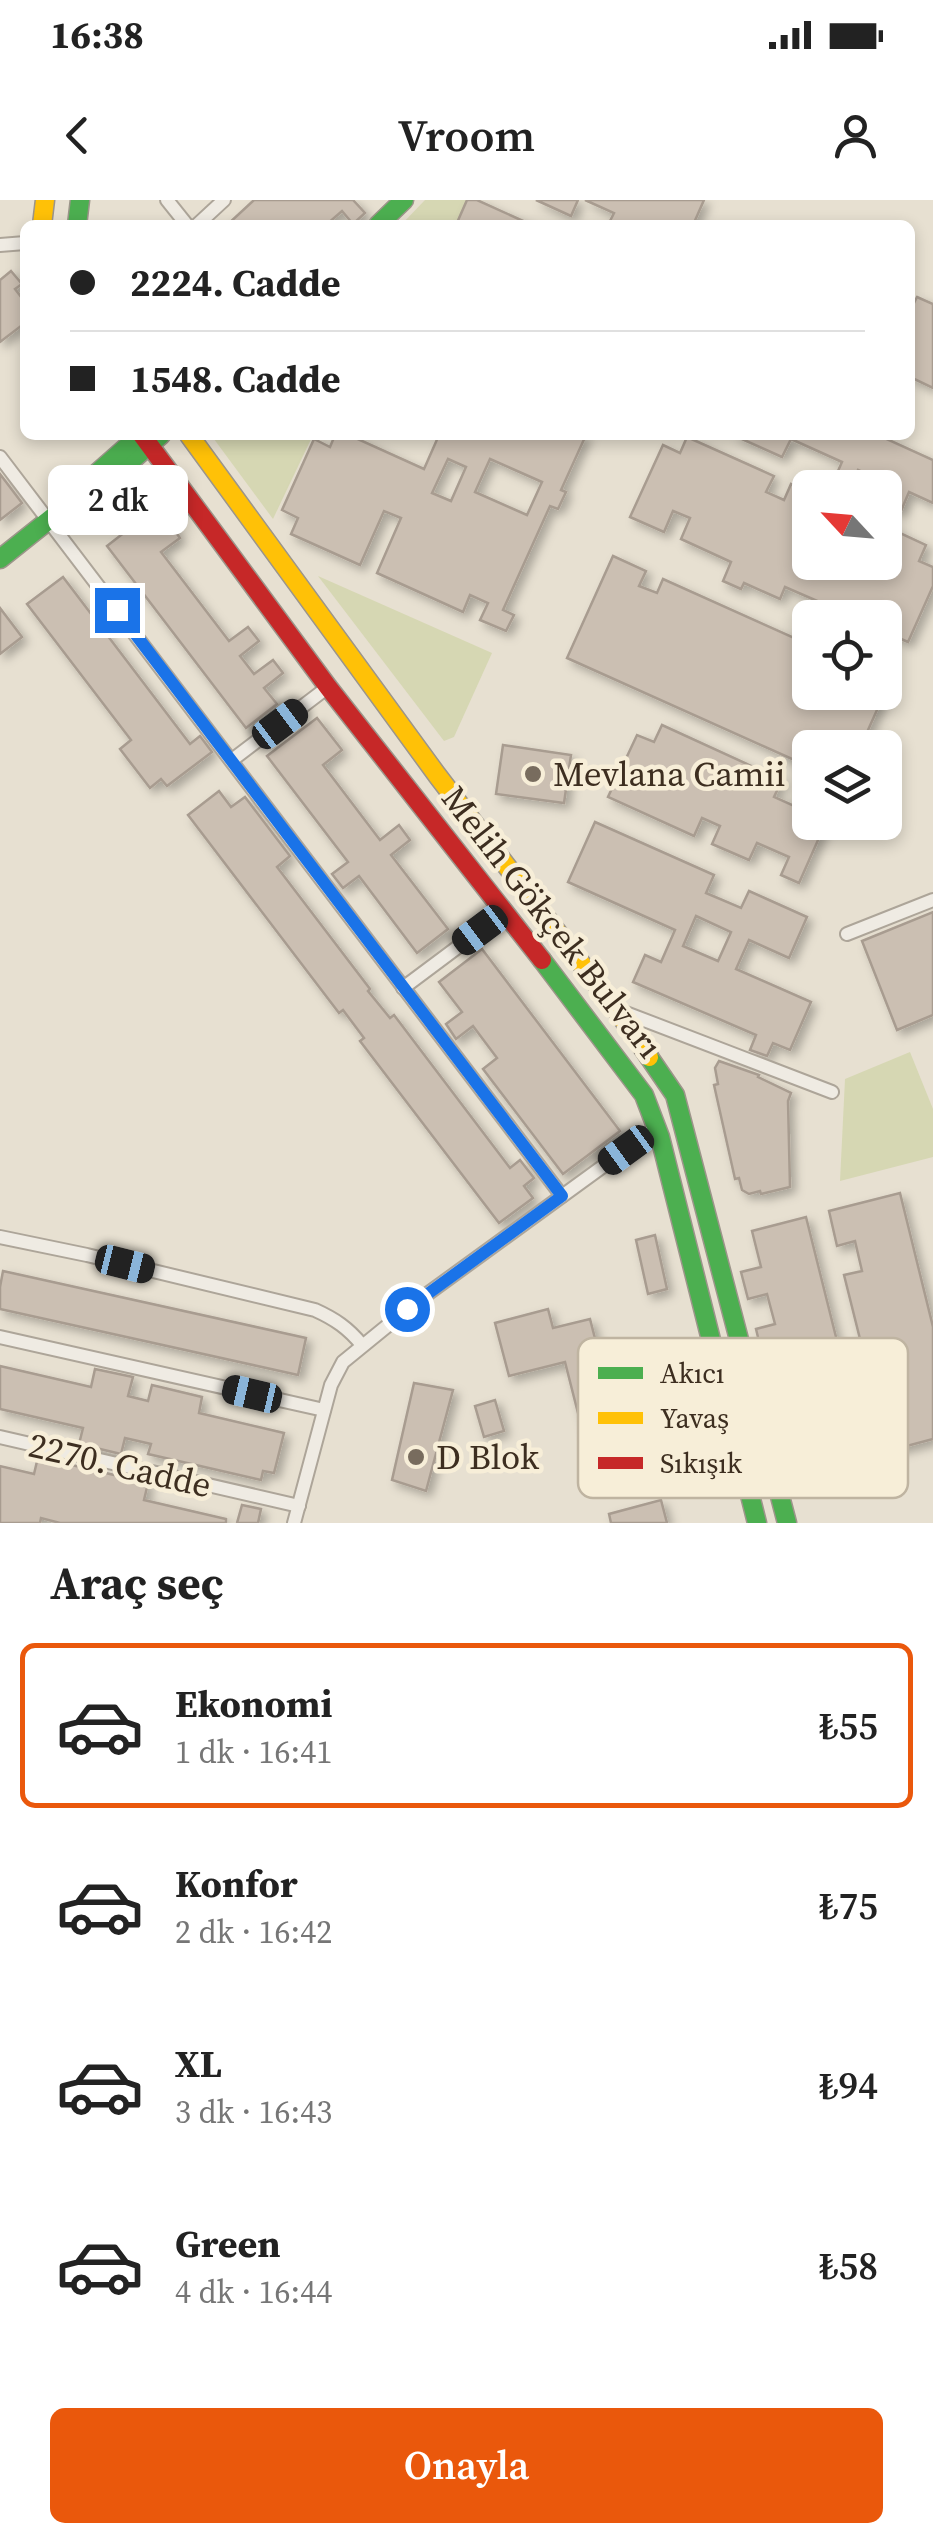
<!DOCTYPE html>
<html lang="tr">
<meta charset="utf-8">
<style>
:root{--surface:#fff;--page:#f6f6f6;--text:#222;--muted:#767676;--line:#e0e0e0;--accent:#ea580c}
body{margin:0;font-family:"Source Serif 4",serif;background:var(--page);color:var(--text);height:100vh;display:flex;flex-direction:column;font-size:38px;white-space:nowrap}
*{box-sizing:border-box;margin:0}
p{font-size:32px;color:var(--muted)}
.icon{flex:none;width:55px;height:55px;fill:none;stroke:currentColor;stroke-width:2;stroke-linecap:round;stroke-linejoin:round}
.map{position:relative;height:1323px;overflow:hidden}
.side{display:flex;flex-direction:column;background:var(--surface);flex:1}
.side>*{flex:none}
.banner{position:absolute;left:20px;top:20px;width:895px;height:220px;border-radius:15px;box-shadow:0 5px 15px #0003;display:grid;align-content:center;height:220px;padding:0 50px;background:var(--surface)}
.needle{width:65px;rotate:296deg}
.tools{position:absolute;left:792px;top:270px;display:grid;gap:20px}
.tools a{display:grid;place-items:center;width:110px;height:110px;border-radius:15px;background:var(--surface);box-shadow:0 5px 15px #0003;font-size:50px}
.end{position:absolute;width:45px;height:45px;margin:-22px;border:12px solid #1a73e8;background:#fff;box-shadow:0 0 0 5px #fff}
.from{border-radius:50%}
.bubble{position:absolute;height:70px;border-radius:15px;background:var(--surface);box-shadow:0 5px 15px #0003;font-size:32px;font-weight:600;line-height:70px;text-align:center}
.car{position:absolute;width:30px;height:60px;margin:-30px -15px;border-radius:12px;box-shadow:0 0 8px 2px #0007;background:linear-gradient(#222 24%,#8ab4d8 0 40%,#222 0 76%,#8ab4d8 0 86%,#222 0)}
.banner b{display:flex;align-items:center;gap:35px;height:95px;font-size:38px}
.banner b+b{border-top:2px solid var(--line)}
.banner i{width:25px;height:25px;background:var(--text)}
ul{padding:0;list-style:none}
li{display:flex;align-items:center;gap:30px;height:165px;margin:0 20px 15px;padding:0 30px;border:5px solid transparent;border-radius:15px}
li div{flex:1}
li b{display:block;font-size:38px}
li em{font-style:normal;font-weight:600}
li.selected{border-color:var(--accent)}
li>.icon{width:90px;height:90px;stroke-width:1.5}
h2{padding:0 50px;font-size:45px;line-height:120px}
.cta{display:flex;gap:20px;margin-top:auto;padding:20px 50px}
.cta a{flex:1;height:115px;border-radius:15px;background:var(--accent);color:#fff;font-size:40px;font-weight:600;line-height:115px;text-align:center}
.status{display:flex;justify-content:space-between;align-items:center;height:70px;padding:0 50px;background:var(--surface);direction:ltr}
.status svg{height:28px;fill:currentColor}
header{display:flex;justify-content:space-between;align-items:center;height:130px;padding:0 50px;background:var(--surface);font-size:45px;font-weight:600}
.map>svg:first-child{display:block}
.green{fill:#d6d7b3}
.building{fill:#cbbfb2;stroke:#a89c90;stroke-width:2.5;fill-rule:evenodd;filter:url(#shadow)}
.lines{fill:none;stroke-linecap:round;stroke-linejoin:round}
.street-casing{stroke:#ada599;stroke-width:16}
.fast-casing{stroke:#9c958a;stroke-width:21}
.slow-casing{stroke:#9c958a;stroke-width:21}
.jam-casing{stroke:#9c958a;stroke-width:21}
.street{stroke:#efebe3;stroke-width:12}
.fast{stroke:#4caf50;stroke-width:18}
.slow{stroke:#ffc107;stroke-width:18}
.jam{stroke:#c62828;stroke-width:18}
.route{stroke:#1a73e8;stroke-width:12}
.poi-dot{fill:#786c5e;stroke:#f7eed8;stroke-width:4}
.labels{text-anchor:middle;stroke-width:9;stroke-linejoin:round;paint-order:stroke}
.poi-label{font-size:35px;fill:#3d2e20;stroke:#f7eed8;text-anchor:start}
.street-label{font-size:35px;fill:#3d2e20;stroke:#f7eed8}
.key{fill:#f7eed8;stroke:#bfb4a1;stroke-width:2.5}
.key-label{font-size:28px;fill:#3d2e20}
</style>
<div class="status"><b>16:38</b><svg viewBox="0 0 49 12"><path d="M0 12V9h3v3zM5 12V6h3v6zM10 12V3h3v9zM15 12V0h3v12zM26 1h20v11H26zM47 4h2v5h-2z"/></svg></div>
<header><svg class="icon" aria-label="back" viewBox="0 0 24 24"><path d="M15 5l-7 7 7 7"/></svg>Vroom<svg class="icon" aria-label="person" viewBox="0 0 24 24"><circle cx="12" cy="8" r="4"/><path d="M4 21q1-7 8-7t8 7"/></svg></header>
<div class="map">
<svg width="933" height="1323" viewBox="0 0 933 1323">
<defs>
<filter id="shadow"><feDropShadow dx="5" dy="5" stdDeviation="5" flood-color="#0004"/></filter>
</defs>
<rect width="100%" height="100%" fill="#e7e0d1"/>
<g class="green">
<path d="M425,0H471L458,25H401Z"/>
<path d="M211,235H313L273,319Z"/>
<path d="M318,376L492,453L454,537L444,541Z"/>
<path d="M910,852L933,909V957L840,981L845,879Z"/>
</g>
<g class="building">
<path d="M254,0H353L365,13L353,24L342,11L326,25H227Z"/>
<path d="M467,0H477L532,25H456Z"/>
<path d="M536,0H578L571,16Z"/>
<path d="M585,0H704L693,25H608L614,13Z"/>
<path d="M11,71L22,84L15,89L25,102V123L0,142V80Z"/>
<path d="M917,97L933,104V188L910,177V111Z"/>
<path d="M335,235H349L424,269L439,235H586L561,290L566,292L558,309L550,306L503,410L514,415L506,431L480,420L488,403L470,395L463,412L377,373L401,318L384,311L360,365L291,334L298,318L282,310L314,239L330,247ZM448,259L466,267L451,301L432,293ZM490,259L542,282L527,315L475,292Z"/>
<path d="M733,235H878L933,260V303L909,292L901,311L885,304L891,285L858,270L850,288L834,280L842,262L791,239L782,257Z"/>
<path d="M687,237L774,276L766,292L784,300L791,284L810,293V362H885V326L926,345L919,361L933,367V386L908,442L885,432V418H835L838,410L785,387L780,399L744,383L741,389L723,381L731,362L681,339L690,318L673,311L664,332L630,317L663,245L680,253Z"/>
<path d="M0,274L22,303L0,320Z"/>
<path d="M157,307L180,338L161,352L229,441L248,427L259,441L240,456L254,474L273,460L283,473L264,488L277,504L246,528L107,346Z"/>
<path d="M613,356L646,371L639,386L657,393L663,379L810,445V492H885L860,548H810V567L567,458Z"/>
<path d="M63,377L190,544L200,536L212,552L167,586L161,579L150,588L120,549L131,540L27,404Z"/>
<path d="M0,408L22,437L0,454Z"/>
<path d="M317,518L342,550L323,565L380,640L399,625L410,640L391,655L448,729L417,753L359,676L343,688L332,674L348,662L267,556Z"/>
<path d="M662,525L782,580L774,597L810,613V622H826L799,683L781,675L789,657L757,643L749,660L712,644L720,626L702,618L694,636L608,597L637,535L654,542Z"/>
<path d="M503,545L571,555L564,603L496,594Z"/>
<path d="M219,591L231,607L245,597L290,656L277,667L370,789L368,791L390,818L394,815L510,968L520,960L534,978L524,986L533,998L499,1023L360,841L364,838L343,810L339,813L188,615Z"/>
<path d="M595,622L714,675L706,693L741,708L749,691L807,717L789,758L749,740L736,769L811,802L790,850L773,843L767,856L750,850L756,835L633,782L645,755L661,762L675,730L568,682ZM696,716L731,732L718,761L683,746Z"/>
<path d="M933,712V815L897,830L862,741Z"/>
<path d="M482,749L620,931L563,974L483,869L497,858L473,826L456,839L446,824L462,812L439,782Z"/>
<path d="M719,861L759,875L758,877L791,893L788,901L790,987L761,994L760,991L749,994L742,990L739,978L735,979L714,885L718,884L715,868Z"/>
<path d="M900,993L933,1127V1239L888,1251L844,1075L862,1071L855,1041L837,1046L829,1011Z"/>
<path d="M806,1017L866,1257L811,1271L782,1153L763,1158L756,1129L775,1124L767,1094L748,1099L741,1072L761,1067L752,1031Z"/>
<path d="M655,1035L667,1089L648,1094L636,1040Z"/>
<path d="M3,1071L306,1138L298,1175L0,1109V1087Z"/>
<path d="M548,1109L553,1128L590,1119L630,1275L596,1284L565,1162L509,1176L495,1123Z"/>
<path d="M0,1166L91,1187L95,1169L133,1177L128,1196L148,1201L152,1185L202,1197L199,1213L284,1233L274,1273L263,1271L261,1280L148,1254L151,1244L125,1238L121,1254L79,1244L83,1228L0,1209Z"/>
<path d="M414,1183L453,1190L426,1291L392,1280Z"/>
<path d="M495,1200L504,1231L484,1237L475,1206Z"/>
<path d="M38,1257L148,1283L144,1300L226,1319V1323H60L41,1318L40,1323H0V1266L34,1274Z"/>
<path d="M661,1300L667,1323H611L609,1314Z"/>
<path d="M242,1305L261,1309L258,1323H237Z"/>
</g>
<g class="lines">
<defs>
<g id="street">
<path d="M167,0L187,25"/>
<path d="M197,25L224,0"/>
<path d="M0,45L25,43"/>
<path d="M0,257L562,996"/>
<path d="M232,560L328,487"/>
<path d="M847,734L933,700"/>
<path d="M403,788L506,711"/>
<path d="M618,810L832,892"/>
<path d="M0,1037L87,1055L315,1110C335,1119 348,1128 362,1145"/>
<path d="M0,1137L324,1210"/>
<path d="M0,1237L299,1306"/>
<path d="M294,1323L331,1185L343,1162L419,1100L657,927"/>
</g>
<g id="fast">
<path d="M77,25L80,0"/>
<path d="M378,25L404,0"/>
<path d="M74,300L95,292L161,235"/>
<path d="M0,359L74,300L89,280L140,235"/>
<path d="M542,760L644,895L660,937L757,1323"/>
<path d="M649,857L675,895L787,1323"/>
</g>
<g id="slow">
<path d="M42,25L45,0"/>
<path d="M189,235L437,575L616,809L649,857"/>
</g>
<path id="jam" d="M142,235L328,487L542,760"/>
</defs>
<use href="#street" class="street-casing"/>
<use href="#fast" class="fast-casing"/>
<use href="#slow" class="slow-casing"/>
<use href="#jam" class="jam-casing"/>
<use href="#street" class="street"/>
<use href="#fast" class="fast"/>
<use href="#slow" class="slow"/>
<use href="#jam" class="jam"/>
</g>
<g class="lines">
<path class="route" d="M117,410L562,996L407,1109"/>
</g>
<g class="poi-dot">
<circle cx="533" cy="574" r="10"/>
<circle cx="416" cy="1257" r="10"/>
</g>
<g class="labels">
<g class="poi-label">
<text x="553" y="586">Mevlana Camii</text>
<text x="436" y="1269">D Blok</text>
</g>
<g class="street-label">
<text transform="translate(552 722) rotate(52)" y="12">Melih Gökçek Bulvarı</text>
<text transform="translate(120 1265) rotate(13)" y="12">2270. Cadde</text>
</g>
</g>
<rect x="578" y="1138" width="330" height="160" rx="15" class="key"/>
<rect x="598" y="1167" width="45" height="12" fill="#4caf50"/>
<rect x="598" y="1212" width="45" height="12" fill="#ffc107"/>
<rect x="598" y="1257" width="45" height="12" fill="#c62828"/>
<g class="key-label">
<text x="660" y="1183">Akıcı</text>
<text x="660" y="1228">Yavaş</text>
<text x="660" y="1273">Sıkışık</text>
</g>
</svg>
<div class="tools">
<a><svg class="needle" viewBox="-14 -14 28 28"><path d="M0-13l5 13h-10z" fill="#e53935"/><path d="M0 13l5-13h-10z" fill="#767676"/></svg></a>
<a><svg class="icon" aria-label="locate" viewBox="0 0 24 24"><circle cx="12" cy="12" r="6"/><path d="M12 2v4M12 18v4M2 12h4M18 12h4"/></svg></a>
<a><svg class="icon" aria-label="layers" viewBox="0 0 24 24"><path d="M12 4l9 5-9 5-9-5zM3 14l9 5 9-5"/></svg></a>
</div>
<i class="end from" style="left:407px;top:1109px"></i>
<i class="end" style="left:117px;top:410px"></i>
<div class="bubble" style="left:48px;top:265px;width:140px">2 dk</div>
<i class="car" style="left:280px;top:524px;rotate:53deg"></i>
<i class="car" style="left:480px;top:730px;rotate:233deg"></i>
<i class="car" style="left:626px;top:950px;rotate:234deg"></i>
<i class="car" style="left:125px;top:1064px;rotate:104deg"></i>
<i class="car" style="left:252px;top:1194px;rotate:283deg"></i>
<div class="banner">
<b><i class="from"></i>2224. Cadde</b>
<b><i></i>1548. Cadde</b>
</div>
</div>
<section class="side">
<h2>Araç seç</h2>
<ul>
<li class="selected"><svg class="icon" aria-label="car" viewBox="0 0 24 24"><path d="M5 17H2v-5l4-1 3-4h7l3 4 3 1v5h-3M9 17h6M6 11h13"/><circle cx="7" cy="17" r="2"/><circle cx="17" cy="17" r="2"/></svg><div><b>Ekonomi</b><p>1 dk · 16:41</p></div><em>₺55</em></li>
<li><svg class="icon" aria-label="car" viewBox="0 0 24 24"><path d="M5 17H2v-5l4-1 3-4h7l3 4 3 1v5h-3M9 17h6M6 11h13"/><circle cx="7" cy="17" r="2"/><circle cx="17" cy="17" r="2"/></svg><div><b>Konfor</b><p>2 dk · 16:42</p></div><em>₺75</em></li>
<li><svg class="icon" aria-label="car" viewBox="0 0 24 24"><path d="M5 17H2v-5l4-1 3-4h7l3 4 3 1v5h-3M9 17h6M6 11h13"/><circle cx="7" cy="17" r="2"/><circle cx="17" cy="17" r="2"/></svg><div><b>XL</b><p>3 dk · 16:43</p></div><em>₺94</em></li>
<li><svg class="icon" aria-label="car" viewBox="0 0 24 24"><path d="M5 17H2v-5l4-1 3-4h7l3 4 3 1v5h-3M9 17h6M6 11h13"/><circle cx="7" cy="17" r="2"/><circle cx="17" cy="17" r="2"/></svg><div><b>Green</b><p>4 dk · 16:44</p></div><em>₺58</em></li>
</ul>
<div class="cta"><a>Onayla</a></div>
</section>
